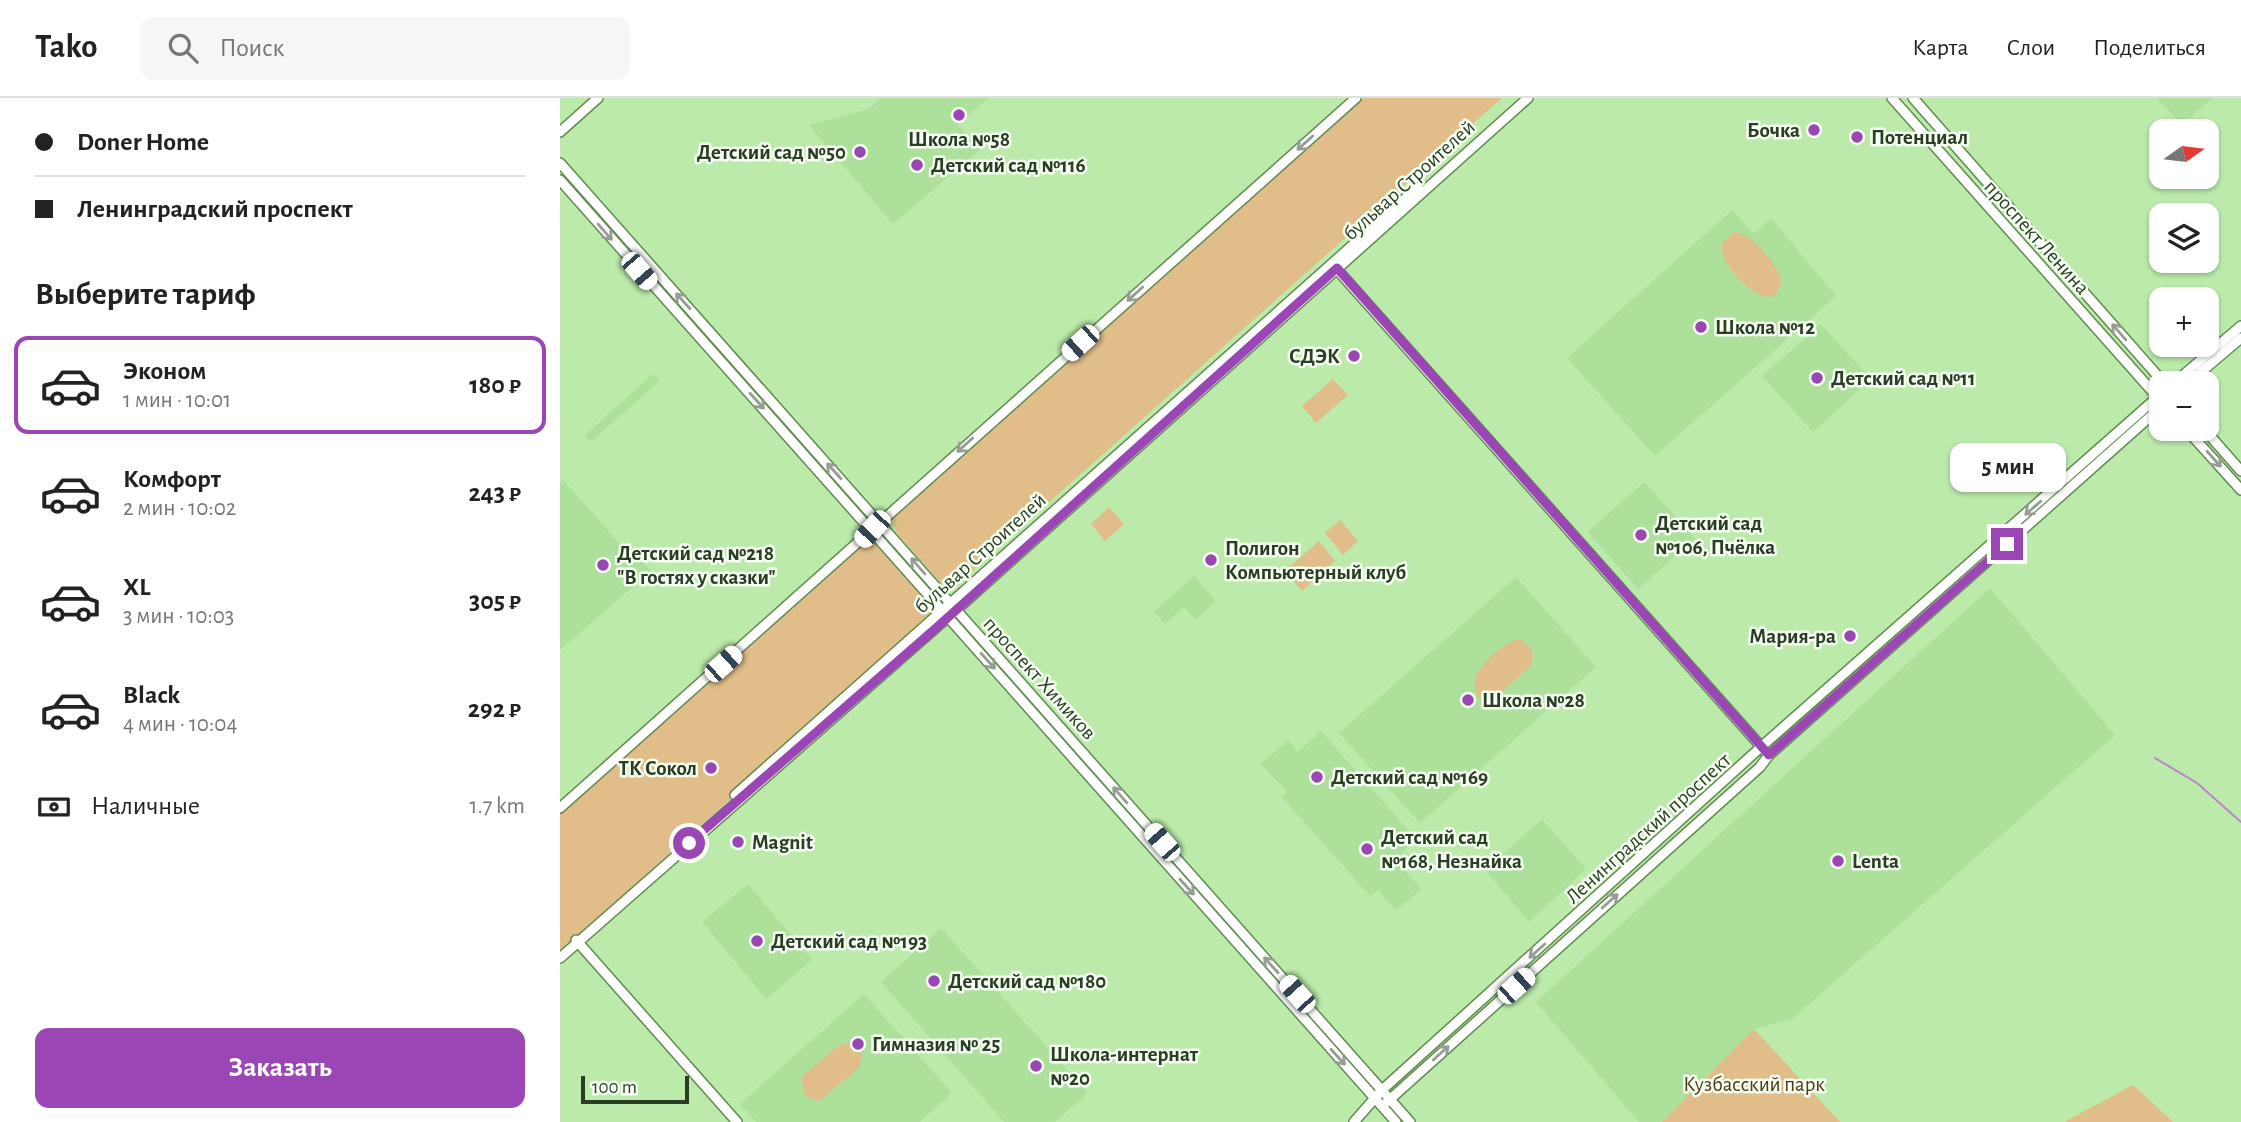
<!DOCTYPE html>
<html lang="ru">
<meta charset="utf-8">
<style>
:root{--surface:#fff;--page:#f6f6f6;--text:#222;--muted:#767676;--line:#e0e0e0;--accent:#9a46b5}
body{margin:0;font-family:"Alegreya Sans",sans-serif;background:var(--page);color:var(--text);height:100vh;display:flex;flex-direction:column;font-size:26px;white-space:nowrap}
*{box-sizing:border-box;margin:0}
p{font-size:23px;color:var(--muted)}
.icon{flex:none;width:38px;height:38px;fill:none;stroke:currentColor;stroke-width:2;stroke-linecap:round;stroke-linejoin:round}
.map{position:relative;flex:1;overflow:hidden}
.details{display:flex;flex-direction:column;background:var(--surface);width:560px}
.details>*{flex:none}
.hud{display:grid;align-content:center;height:154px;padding:0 35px;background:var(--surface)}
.needle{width:46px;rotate:76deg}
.tools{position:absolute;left:1589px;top:21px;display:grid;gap:14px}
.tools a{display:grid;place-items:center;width:70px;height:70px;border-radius:14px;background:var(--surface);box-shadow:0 2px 5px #0004;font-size:35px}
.scale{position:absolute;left:21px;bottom:18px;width:108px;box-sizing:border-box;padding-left:7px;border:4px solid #2b3d24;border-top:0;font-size:19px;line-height:24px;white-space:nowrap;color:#2b3d24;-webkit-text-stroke:5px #f5fff2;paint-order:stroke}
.end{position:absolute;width:32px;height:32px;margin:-16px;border:9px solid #9a46b5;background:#fff;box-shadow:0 0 0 4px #fff}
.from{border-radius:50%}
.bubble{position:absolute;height:49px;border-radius:14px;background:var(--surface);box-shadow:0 2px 5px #0004;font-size:23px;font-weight:700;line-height:49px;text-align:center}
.car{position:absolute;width:21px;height:42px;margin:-21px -10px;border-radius:9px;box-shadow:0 0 5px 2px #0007;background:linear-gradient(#fff 24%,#345 0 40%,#fff 0 76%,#345 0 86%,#fff 0)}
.hud b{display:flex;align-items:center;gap:24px;height:66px;font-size:26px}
.hud b+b{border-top:2px solid var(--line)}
.hud i{width:18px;height:18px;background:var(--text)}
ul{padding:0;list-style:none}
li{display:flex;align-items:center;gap:21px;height:98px;margin:0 14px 10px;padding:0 21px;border:4px solid transparent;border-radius:14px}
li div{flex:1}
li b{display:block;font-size:26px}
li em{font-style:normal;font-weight:700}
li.on{border-color:var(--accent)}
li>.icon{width:63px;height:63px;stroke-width:1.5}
h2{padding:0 35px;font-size:32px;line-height:84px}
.pay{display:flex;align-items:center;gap:18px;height:77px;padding:0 35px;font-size:26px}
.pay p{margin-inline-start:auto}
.action{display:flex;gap:14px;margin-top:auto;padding:14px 35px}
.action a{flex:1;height:80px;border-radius:14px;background:var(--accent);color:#fff;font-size:28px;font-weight:700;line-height:80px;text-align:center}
header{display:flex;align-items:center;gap:42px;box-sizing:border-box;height:98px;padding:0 35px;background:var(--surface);border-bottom:2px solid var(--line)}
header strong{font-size:33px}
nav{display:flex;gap:38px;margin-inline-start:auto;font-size:24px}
.search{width:490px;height:63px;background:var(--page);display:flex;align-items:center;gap:18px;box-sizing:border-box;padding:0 24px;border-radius:14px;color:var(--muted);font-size:26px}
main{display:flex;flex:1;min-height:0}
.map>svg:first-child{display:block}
.built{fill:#ade19b}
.green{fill:#e1be89}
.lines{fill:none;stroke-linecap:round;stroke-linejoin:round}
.stream{stroke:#b886c9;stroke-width:2}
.secondary-casing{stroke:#608b4f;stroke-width:12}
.secondary{stroke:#fff;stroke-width:9}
.oneway{stroke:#959e92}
.route{stroke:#9a46b5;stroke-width:9}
.poi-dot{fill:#9a46b5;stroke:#f5fff2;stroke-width:2.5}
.labels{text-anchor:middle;stroke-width:5;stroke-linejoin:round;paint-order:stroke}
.poi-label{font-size:21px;font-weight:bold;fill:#2b3d24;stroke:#f5fff2;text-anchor:start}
.street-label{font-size:21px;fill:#2b3d24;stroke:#f5fff2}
.park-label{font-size:21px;fill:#4d3818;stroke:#f5fff2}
</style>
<header>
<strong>Tako</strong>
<div class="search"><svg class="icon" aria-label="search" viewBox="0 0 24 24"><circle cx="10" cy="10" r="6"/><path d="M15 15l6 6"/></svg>Поиск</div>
<nav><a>Карта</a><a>Слои</a><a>Поделиться</a></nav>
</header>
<main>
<section class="details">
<div class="hud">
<b><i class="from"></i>Doner Home</b>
<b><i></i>Ленинградский проспект</b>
</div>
<h2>Выберите тариф</h2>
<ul>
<li class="on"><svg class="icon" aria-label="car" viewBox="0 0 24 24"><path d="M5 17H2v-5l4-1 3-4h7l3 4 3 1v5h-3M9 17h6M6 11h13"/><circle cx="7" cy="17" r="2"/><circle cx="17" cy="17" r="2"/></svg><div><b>Эконом</b><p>1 мин · 10:01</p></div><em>180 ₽</em></li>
<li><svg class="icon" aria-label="car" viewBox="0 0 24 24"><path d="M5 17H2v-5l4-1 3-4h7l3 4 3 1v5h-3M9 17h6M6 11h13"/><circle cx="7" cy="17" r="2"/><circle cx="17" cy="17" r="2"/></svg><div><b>Комфорт</b><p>2 мин · 10:02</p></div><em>243 ₽</em></li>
<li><svg class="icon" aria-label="car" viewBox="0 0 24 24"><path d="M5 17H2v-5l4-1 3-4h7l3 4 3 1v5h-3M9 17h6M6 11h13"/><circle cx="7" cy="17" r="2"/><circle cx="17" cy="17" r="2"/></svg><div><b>XL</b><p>3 мин · 10:03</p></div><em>305 ₽</em></li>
<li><svg class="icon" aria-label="car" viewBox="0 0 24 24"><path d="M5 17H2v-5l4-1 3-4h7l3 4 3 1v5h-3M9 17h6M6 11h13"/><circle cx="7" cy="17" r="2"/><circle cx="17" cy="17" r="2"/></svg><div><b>Black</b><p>4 мин · 10:04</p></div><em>292 ₽</em></li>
</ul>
<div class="pay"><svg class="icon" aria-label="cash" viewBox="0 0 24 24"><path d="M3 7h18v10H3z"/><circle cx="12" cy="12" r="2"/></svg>Наличные<p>1.7 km</p></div>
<div class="action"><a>Заказать</a></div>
</section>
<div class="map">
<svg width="1681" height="1024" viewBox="0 0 1681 1024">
<rect width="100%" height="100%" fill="#bbeaaa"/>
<g class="built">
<path d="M322,0H428L398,27L420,52L333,126L249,27L309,11Z"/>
<path d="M1597,0H1652L1622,27Z"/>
<path d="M1172,112L1194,136L1211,120L1276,198L1095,358L1007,260Z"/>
<path d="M1261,226L1311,281L1253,334L1202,278Z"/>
<path d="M93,276L99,283L31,344L25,337Z"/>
<path d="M3,382L69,456L79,460L91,473L0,552V385Z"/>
<path d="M1084,384L1135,440L1078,491L1028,434Z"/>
<path d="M634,478L656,503L636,522L624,509L605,526L594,514Z"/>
<path d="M956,479L1036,569L860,725L779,635Z"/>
<path d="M1430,490L1555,637L1232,921L1194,931L1102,1024H1079L976,904Z"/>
<path d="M761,633L856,741L835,761L861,791L836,813L818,792L810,798L722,699L727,694L701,666L728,642L738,654Z"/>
<path d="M982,721L1026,771L969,824L925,772Z"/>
<path d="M188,786L252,862L206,901L142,824Z"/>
<path d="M381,830L528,995L495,1024H444L321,884Z"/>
<path d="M304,896L392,995L360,1024H196L180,1006Z"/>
</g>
<g class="green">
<path d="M804,0H942L393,490L381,485L336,434L333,425L335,417Z"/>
<path d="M1174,134C1192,135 1219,168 1222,185L1215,198C1194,205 1157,163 1162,145Z"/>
<path d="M773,281L788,297L756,325L742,308Z"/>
<path d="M549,409L564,426L545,443L531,426Z"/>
<path d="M780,422L798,443L783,457L765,435Z"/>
<path d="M312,431L383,512L0,853V710Z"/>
<path d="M759,443L775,463L742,493L725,473Z"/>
<path d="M960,541L972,550L973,563L970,569L935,600L919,599C901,578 941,545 960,541Z"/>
<path d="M1194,931L1280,1024H1102Z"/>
<path d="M290,944L302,956L299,970L259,1003L245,998L241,979L281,946Z"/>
<path d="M1573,987L1613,1024H1506L1508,1022Z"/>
</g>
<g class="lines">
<path class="stream" d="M1595,660L1637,685L1681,724"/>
<defs>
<g id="secondary">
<path d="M1332,0L1600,302"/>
<path d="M1353,0L1604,285"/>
<path d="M0,34L38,0"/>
<path d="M0,65L850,1024"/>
<path d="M0,82L836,1024"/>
<path d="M773,167L1206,654"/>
<path d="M1614,285L1681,228"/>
<path d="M1628,285L1681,240"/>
<path d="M1626,331L1681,392"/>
<path d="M1644,331L1681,373"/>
<path d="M175,697L858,89"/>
<path d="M0,710L796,0"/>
<path d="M16,842L177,1024"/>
<path d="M0,860L396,512L968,0"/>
<path d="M827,1004L1200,669L1209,657L1601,309"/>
<path d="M794,1024L822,992L1201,649L1601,296"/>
</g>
</defs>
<use href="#secondary" class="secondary-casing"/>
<use href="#secondary" class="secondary"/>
</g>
<defs><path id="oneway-shaft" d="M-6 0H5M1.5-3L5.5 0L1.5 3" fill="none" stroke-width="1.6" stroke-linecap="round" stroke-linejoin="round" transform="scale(1.75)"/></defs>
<g class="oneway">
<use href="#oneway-shaft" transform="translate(745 45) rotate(138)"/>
<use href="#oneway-shaft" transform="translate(45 134) rotate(49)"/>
<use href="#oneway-shaft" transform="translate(575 196) rotate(138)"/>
<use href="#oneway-shaft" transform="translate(123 203) rotate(-132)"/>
<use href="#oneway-shaft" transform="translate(1559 234) rotate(-131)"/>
<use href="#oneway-shaft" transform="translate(197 303) rotate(48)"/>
<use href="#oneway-shaft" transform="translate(405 347) rotate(138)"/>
<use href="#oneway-shaft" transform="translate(1654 361) rotate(48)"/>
<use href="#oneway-shaft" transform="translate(274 373) rotate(-132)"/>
<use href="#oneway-shaft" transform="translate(1473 410) rotate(139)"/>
<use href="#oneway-shaft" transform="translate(358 468) rotate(-131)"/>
<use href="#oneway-shaft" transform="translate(428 563) rotate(48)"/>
<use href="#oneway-shaft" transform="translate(560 697) rotate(-131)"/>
<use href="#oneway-shaft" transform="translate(627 789) rotate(48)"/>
<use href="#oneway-shaft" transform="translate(1050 803) rotate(-42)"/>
<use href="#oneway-shaft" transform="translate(977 853) rotate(138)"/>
<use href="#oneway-shaft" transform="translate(711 867) rotate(-132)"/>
<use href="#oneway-shaft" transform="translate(881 955) rotate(-42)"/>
<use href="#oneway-shaft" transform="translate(778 959) rotate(48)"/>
</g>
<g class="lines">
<path class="route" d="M129,745L375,531L777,170L1209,657L1447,446"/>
</g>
<g class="poi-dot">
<circle cx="399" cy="17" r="7"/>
<circle cx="1254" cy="32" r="7"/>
<circle cx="1297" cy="39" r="7"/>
<circle cx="300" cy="54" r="7"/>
<circle cx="357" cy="67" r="7"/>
<circle cx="1141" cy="229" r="7"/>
<circle cx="794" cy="258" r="7"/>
<circle cx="1257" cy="280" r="7"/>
<circle cx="1081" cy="437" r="7"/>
<circle cx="651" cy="462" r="7"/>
<circle cx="43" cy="467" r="7"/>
<circle cx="1290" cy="538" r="7"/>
<circle cx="908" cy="602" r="7"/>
<circle cx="151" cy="670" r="7"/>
<circle cx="757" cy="679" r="7"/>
<circle cx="178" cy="744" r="7"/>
<circle cx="807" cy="751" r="7"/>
<circle cx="1278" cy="763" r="7"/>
<circle cx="197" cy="843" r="7"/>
<circle cx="374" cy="883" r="7"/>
<circle cx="298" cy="946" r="7"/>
<circle cx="476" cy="968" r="7"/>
</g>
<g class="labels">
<g class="poi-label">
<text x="1240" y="39" text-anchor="end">Бочка</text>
<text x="1311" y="46">Потенциал</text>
<text x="399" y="48" text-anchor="middle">Школа №58</text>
<text x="286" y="61" text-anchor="end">Детский сад №50</text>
<text x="371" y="74">Детский сад №116</text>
<text x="1155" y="236">Школа №12</text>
<text x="780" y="265" text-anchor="end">СДЭК</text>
<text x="1271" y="287">Детский сад №11</text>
<text x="1095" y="432">Детский сад<tspan x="1095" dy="24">№106, Пчёлка</tspan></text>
<text x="665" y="457">Полигон<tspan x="665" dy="24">Компьютерный клуб</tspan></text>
<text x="57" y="462">Детский сад №218<tspan x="57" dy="24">"В гостях у сказки"</tspan></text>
<text x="1276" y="545" text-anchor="end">Мария-ра</text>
<text x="922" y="609">Школа №28</text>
<text x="137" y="677" text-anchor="end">ТК Сокол</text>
<text x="771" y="686">Детский сад №169</text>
<text x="821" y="746">Детский сад<tspan x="821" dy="24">№168, Незнайка</tspan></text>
<text x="192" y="751">Magnit</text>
<text x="1292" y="770">Lenta</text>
<text x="211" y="850">Детский сад №193</text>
<text x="388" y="890">Детский сад №180</text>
<text x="312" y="953">Гимназия № 25</text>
<text x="490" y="963">Школа-интернат<tspan x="490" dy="24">№20</tspan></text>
</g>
<g class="street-label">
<text transform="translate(849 82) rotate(-42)" y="7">бульвар Строителей</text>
<text transform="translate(1477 139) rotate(48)" y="7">проспект Ленина</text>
<text transform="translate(420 455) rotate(-42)" y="7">бульвар Строителей</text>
<text transform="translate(480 580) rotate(48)" y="7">проспект Химиков</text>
<text transform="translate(1088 730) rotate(-42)" y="7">Ленинградский проспект</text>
</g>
<g class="park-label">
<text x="1194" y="993">Кузбасский парк</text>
</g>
</g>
</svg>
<div class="tools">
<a><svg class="needle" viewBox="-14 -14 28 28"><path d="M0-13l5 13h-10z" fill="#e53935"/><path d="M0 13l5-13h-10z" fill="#767676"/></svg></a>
<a><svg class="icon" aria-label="layers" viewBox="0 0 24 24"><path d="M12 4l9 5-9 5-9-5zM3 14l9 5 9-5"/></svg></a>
<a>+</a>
<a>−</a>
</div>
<div class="scale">100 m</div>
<i class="end from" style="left:129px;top:745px"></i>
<i class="end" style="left:1447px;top:446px"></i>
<div class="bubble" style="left:1390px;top:345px;width:116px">5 мин</div>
<i class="car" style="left:79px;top:173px;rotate:139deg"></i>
<i class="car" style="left:520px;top:245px;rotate:228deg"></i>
<i class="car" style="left:312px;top:431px;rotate:223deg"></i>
<i class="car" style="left:163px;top:566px;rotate:48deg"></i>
<i class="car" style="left:602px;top:744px;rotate:319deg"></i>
<i class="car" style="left:956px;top:888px;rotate:48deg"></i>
<i class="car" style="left:737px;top:896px;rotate:318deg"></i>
</div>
</main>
